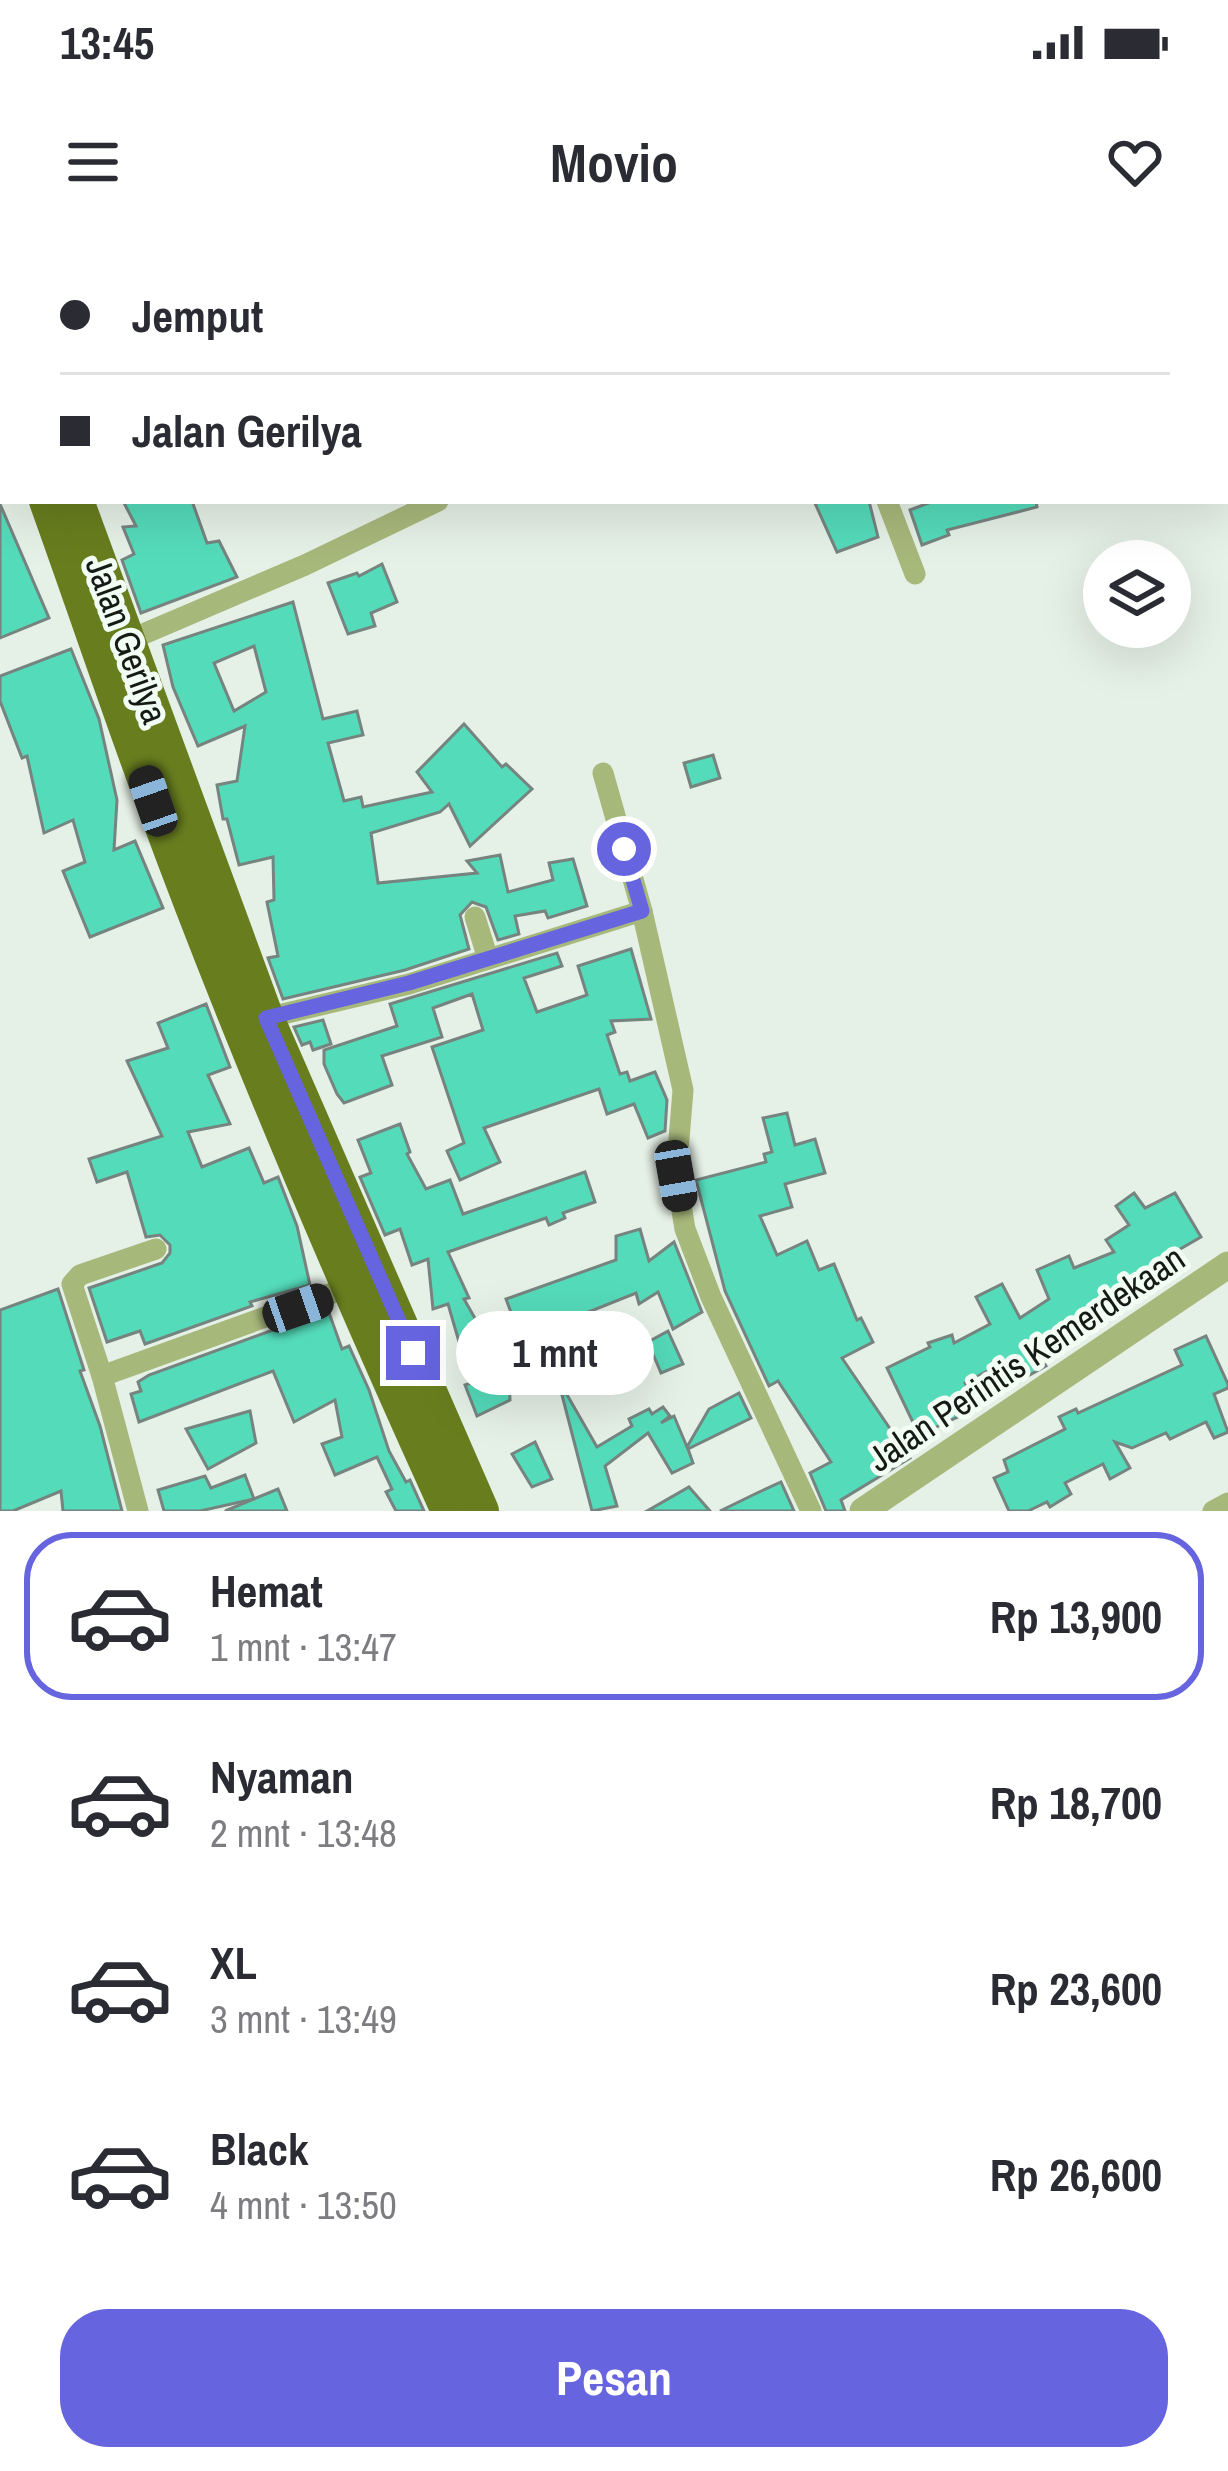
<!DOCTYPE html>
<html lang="id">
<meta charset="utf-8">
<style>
:root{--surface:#fff;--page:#f7f7f7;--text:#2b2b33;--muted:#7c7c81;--line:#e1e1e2;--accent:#6664de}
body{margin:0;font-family:"Archivo Narrow",sans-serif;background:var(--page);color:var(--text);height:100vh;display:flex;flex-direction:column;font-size:45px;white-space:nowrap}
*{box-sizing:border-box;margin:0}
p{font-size:39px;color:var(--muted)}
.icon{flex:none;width:66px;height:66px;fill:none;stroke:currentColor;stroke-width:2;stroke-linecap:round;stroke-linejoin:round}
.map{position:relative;height:1271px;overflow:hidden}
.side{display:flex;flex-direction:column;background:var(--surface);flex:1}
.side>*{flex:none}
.top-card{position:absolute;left:0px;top:0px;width:1230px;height:264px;box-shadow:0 12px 48px #0002;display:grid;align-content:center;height:264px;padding:0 60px;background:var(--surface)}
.fabs{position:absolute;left:1083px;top:300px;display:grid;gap:24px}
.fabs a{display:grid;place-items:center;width:108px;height:108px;border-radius:50%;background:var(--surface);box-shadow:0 12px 48px #0002;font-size:60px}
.end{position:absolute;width:54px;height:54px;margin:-27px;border:15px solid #6664de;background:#fff;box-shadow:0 0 0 6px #fff}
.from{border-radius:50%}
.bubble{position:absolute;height:84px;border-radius:42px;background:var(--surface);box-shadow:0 12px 48px #0002;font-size:39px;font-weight:700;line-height:84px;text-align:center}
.car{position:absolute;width:36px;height:72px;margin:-36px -18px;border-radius:15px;box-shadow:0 0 9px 3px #0007;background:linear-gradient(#222 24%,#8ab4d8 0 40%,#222 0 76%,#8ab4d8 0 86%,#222 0)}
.top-card b{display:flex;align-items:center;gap:42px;height:114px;font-size:45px}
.top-card b+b{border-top:3px solid var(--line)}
.top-card i{width:30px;height:30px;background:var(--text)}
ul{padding:21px 0 0;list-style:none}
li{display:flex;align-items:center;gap:36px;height:168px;margin:0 24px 18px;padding:0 36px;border:6px solid transparent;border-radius:48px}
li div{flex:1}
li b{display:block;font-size:45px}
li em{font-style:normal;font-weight:700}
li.current{border-color:var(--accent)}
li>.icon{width:108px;height:108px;stroke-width:1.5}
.cta{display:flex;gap:24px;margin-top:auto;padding:24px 60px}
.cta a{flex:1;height:138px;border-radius:48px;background:var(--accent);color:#fff;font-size:48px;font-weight:700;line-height:138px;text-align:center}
.status{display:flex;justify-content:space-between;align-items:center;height:84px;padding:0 60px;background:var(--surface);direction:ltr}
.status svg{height:33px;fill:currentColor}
header{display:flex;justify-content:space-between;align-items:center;height:156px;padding:0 60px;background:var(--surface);font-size:54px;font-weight:700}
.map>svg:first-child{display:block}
.building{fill:#54dbba;stroke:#768480;stroke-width:3;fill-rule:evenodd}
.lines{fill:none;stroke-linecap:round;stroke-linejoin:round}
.minor{stroke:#a7b87b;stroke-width:21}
.tertiary{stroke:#a7b87b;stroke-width:27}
.secondary{stroke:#869d3a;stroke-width:33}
.trunk{stroke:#687d1e;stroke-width:36}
.route{stroke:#6664de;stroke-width:15}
.labels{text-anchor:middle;stroke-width:10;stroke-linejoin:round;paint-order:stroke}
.street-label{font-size:36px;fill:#161a16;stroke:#f2fdf3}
</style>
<div class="status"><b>13:45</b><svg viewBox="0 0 49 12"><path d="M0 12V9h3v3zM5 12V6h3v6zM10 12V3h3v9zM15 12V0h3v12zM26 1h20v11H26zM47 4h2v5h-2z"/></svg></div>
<header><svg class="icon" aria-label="menu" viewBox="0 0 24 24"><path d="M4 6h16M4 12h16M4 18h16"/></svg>Movio<svg class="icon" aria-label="heart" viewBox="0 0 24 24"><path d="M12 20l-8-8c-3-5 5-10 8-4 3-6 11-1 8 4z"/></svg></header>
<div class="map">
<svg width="1228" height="1271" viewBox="0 0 1228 1271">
<rect width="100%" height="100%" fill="#e5f0e6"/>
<g class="building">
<path d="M123,261H192L207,303L219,301L237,337L141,373L122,320L134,314L123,287L136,286Z"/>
<path d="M814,261H869L878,297L837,312Z"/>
<path d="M934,261H1036L1037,267L947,290L949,295L922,305L910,270Z"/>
<path d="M0,264L49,378L0,398Z"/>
<path d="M382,324L397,362L371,373L375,386L348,394L328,343L357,333L359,336Z"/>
<path d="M293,362L323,479L357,471L363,495L328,503L344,561L361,557L363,567L432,552L417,532L464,484L502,527L506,524L532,549L470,606L449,564L440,572L371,593L378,643L477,633L467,621L500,615L508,652L553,640L549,623L573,619L587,666L548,678L545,671L515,676L519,694L498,700L486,667L472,662L460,675L469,709L405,730L283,759L268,718L278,716L267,662L274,660L273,617L239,625L227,579H223L217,545L237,541L245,486L198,506L173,447L163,405ZM254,406L266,452L234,471L214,423Z"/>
<path d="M71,409L99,479L117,560L114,610L135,601L163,668L90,697L63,631L85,622L73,580L44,593L27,516L22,518L0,461V436Z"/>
<path d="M713,515L720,538L691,547L684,523Z"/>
<path d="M631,709L651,779L611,781L615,792L607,795L620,834L627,832L630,841L655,832L667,860L665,891L648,898L634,864L607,874L599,849L484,888L500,922L460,940L447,911L464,903L432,807L483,790L472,754L433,768L442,797L382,816L392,845L344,863L337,854L324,824V810L397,786L390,764L557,713L562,726L524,738L537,772L587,755L578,726Z"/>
<path d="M206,764L230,827L208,835L230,884L188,892L202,927L249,908L264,943L278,937L297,986L310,1045L250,1062L252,1066L145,1104L140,1091L107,1102L89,1048L162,1023L170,1013V1005L160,995L146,997L127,932L97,942L89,919L162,896L127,821L168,808L158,783Z"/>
<path d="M323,780L331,804L313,810L310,802L302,805L294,787Z"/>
<path d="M787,873L795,905L815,899L825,933L785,944L792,967L760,976L777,1015L807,1001L819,1030L834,1024L857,1080L861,1078L873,1102L842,1118L910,1218L841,1260L845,1271H826L810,1233L831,1222L778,1141L769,1146L725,1051L696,940L766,922L764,914L772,912L763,878Z"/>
<path d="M400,884L410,912L407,914L426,949L450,940L463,974L585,932L595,962L563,973L565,978L549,985L546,978L448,1012L469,1058L464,1059L509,1138L510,1160L477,1176L465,1145L471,1143L448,1064L433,1069L428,1019L412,1025L400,989L385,995L360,937L371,933L358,900Z"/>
<path d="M1134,953L1145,968L1175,953L1201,997L1163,1019L1167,1025L1128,1051L1131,1058L1096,1073L1098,1076L1078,1089L1038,1112L1046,1126L1008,1147L997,1126L965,1143L977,1168L919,1195L887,1128L930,1107L928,1103L952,1095L954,1103L990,1084L976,1057L1002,1044L1020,1078L1049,1059L1037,1030L1069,1016L1074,1028L1114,1012L1106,1000L1129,985L1116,966Z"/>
<path d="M640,989L649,1021L674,1002L702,1072L673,1089L658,1052L639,1064L636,1053L521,1099L506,1059L616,1020V996Z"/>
<path d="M58,1049L84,1130L80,1131L100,1186L122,1271H63L61,1251L13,1271H0V1070Z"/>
<path d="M328,1070L342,1109L349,1106L369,1150L389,1211L406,1242L410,1240L424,1271H396L386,1252L392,1249L377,1217L335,1235L322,1204L342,1197L335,1160L294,1182L273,1131L139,1182L131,1154L141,1151L138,1142L149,1135Z"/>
<path d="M668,1091L683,1124L661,1133L648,1102Z"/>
<path d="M1206,1096L1228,1144V1148L1214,1154L1228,1192L1214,1198L1206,1182L1170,1199L1166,1193L1132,1208L1115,1202L1130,1228L1110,1239L1103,1224L1065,1243L1071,1254L1050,1267L1047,1262L1028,1271H1009L994,1238L1008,1232L1004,1220L1065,1189L1059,1177L1076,1169L1078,1173L1182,1125L1175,1110Z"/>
<path d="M566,1153L597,1207L632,1186L629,1179L649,1169L652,1174L663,1167L670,1176L661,1183L674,1176L687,1207L709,1169L739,1153L751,1178L688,1209L693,1223L672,1233L648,1193L605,1226L617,1266L592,1271L562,1155Z"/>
<path d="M250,1171L256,1203L208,1229L186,1189Z"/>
<path d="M535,1202L552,1239L532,1247L512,1214Z"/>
<path d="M245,1235L254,1259L200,1271H164L158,1250L205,1236L211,1248Z"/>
<path d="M781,1242L794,1271H720L757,1253Z"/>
<path d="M689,1247L710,1271H647Z"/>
<path d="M278,1249L287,1271H225Z"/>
</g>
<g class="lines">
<g class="minor">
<path d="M789,0L790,3"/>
<path d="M1109,0V3"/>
<path d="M754,3L761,0"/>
<path d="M1179,3L1190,0"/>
<path d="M1227,110H1228"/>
<path d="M887,261L915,334"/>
<path d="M127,401L305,325L438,261"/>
<path d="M603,533L642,671"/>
<path d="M475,677L488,719"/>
<path d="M266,778L409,744L642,671L683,850L676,936L685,989L711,1057L811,1271"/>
<path d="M102,1136L72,1044L80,1035L156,1009"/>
<path d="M138,1271L102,1136L360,1043"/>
<path d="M1213,1271L1228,1263"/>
</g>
<path class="tertiary" d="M863,1271L1228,1025"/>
<path class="secondary" d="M392,3L399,0"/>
<g class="trunk">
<path d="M14,0L18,3"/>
<path d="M0,27L3,36"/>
<path d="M0,118L3,127"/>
<path d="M47,261C83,361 117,463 154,563C242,803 343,1038 449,1271"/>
<path d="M76,261L266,778L481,1271"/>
</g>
</g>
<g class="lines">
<path class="route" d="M413,1113L266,778L409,743L642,671L624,609"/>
</g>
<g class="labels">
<g class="street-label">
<text transform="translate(127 400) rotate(70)" y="13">Jalan Gerilya</text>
<text transform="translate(1026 1118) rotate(-34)" y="13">Jalan Perintis Kemerdekaan</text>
</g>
</g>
</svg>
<div class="fabs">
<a><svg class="icon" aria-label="layers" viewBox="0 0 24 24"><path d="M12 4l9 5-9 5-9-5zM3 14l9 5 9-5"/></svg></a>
</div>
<i class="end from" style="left:624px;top:609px"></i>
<i class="end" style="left:413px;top:1113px"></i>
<div class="bubble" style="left:456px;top:1071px;width:198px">1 mnt</div>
<i class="car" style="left:153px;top:561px;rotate:341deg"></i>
<i class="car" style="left:676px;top:936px;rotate:170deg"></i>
<i class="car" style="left:298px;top:1068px;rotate:71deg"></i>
<div class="top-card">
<b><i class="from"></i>Jemput</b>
<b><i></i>Jalan Gerilya</b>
</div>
</div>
<section class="side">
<ul>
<li class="current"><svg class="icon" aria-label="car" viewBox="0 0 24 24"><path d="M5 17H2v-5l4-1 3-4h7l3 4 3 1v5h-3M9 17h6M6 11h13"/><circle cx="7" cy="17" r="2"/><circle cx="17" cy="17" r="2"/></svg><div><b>Hemat</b><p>1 mnt · 13:47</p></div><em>Rp 13,900</em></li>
<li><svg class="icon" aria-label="car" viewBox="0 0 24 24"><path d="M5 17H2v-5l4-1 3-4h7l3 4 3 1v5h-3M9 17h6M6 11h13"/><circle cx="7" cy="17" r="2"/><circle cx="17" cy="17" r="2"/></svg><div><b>Nyaman</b><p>2 mnt · 13:48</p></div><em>Rp 18,700</em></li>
<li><svg class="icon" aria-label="car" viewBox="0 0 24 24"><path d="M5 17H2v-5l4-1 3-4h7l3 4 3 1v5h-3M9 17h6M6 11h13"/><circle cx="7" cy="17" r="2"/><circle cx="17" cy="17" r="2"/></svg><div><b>XL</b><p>3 mnt · 13:49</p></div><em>Rp 23,600</em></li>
<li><svg class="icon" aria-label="car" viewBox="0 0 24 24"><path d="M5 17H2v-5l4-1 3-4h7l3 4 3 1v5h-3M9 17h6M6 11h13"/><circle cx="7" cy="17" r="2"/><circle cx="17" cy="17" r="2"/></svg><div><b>Black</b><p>4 mnt · 13:50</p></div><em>Rp 26,600</em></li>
</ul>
<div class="cta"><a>Pesan</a></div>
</section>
